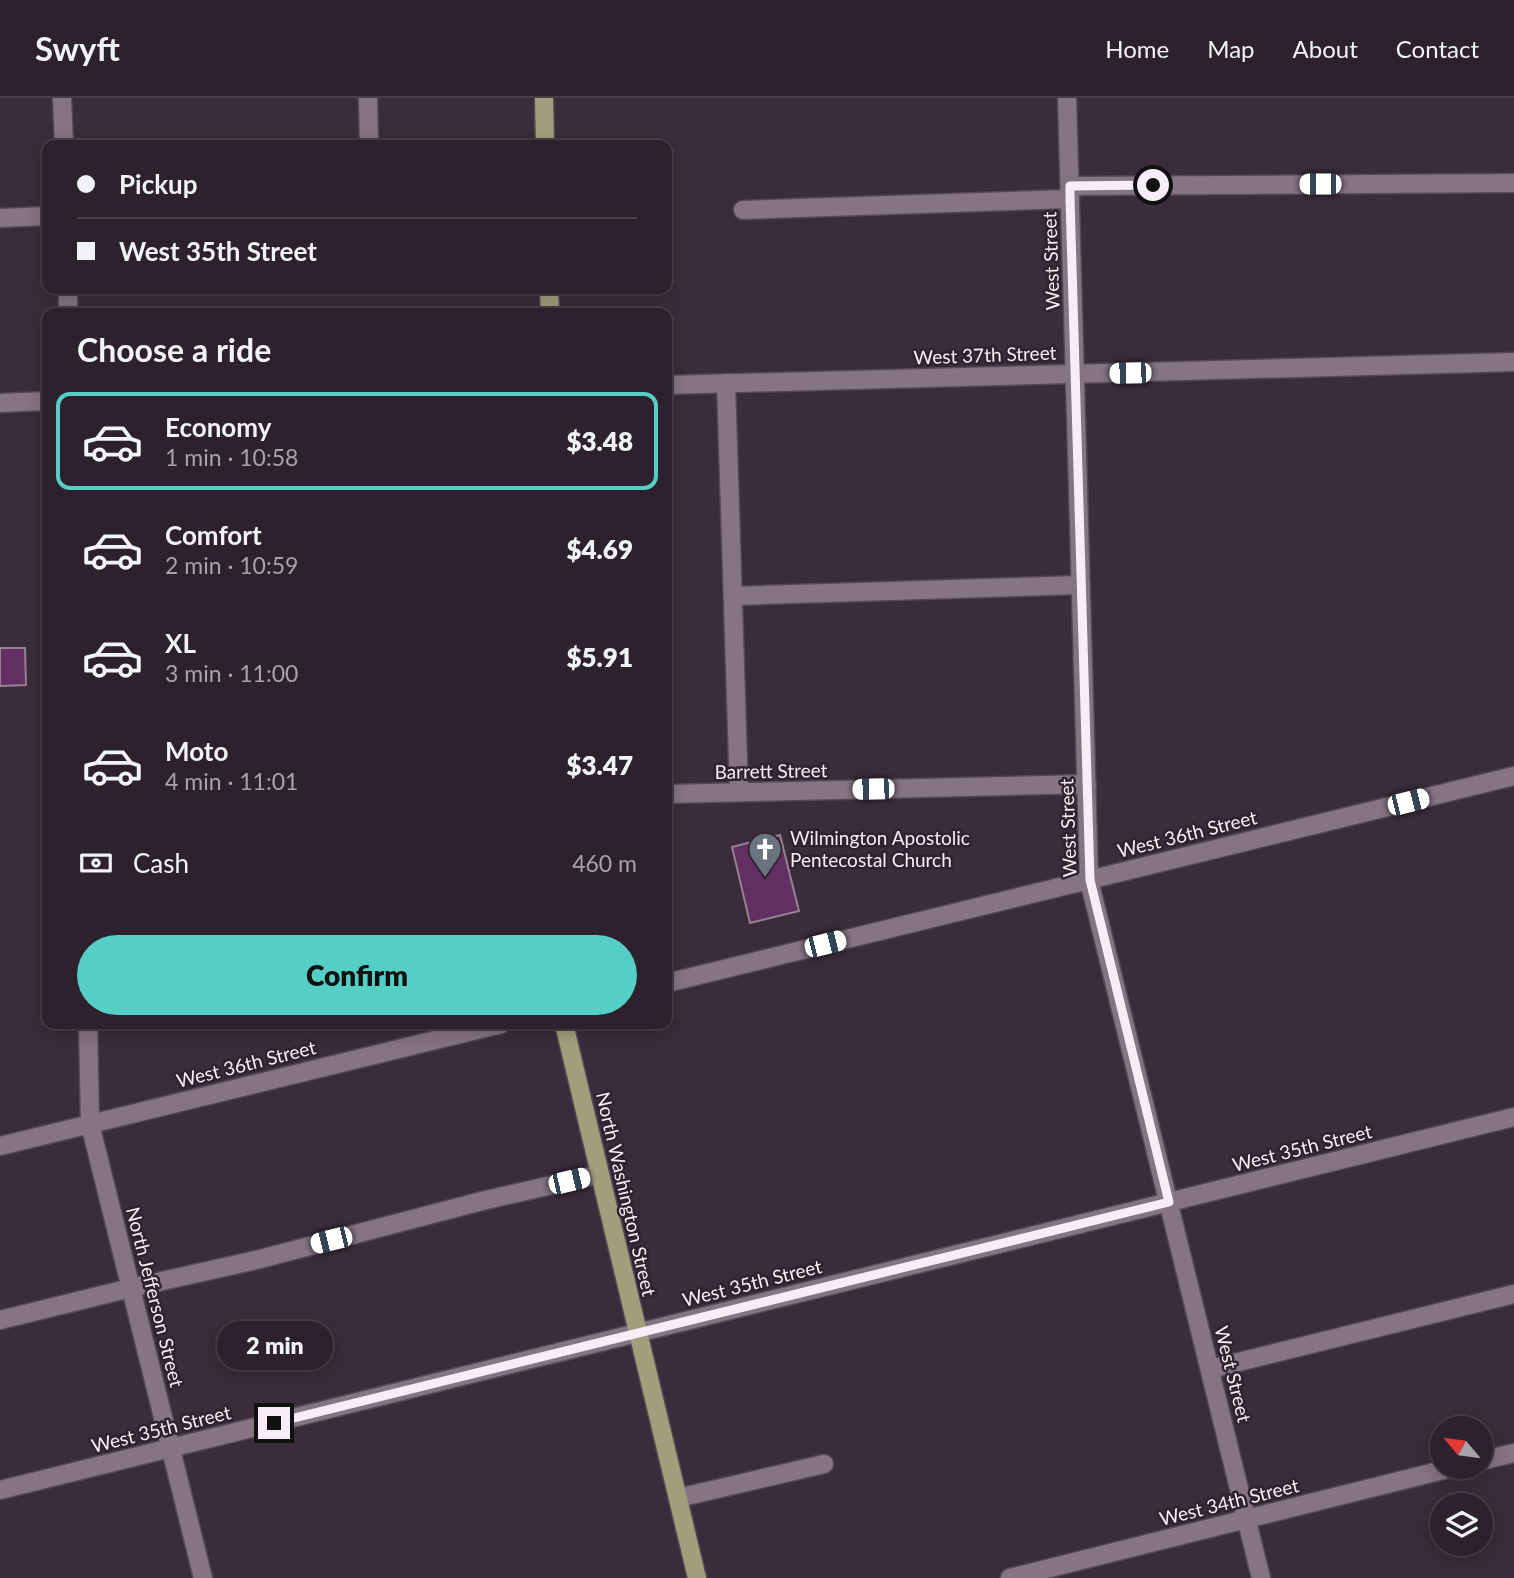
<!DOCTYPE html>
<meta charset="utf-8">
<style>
:root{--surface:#2c212c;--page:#342934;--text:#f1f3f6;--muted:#a6a3a9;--line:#483e48;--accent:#55cec6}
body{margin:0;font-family:Lato,sans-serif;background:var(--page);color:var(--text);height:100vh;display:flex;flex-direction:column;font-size:26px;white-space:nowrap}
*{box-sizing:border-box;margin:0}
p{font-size:23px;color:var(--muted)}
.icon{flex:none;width:38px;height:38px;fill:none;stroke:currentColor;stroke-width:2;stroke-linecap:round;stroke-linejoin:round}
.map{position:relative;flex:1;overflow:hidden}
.drawer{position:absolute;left:42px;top:210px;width:630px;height:721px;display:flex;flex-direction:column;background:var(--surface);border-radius:14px;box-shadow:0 4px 18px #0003,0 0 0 2px var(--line)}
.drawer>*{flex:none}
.guide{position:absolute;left:42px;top:42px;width:630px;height:154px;border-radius:14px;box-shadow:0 4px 18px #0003,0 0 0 2px var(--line);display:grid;align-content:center;height:154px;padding:0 35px;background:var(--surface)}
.needle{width:46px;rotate:299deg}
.tools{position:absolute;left:1430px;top:1318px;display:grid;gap:14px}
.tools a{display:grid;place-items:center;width:63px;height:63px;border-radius:50%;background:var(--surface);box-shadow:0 4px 18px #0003,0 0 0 2px var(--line);font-size:35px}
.end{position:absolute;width:32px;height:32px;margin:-16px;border:9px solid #f7edf7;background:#111;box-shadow:0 0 0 4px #111}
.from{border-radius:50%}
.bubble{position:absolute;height:49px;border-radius:24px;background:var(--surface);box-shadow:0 4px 18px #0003,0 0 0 2px var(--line);font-size:23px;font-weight:800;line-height:49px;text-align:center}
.car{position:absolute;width:21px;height:42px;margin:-21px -10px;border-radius:9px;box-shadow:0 0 5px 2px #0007;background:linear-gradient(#fff 24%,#345 0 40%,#fff 0 76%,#345 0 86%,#fff 0)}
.guide b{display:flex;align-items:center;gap:24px;height:66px;font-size:26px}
.guide b+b{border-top:2px solid var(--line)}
.guide i{width:18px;height:18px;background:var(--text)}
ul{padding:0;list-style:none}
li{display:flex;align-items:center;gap:21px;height:98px;margin:0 14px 10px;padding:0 21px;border:4px solid transparent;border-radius:14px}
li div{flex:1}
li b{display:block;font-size:26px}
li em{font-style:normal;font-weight:800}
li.on{border-color:var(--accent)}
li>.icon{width:63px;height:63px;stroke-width:1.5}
h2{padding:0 35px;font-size:32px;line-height:84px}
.pay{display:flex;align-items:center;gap:18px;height:77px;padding:0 35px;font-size:26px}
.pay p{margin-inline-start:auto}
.cta{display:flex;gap:14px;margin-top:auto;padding:14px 35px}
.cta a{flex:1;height:80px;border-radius:42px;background:var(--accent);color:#111;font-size:28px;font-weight:800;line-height:80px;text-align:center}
header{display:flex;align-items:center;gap:42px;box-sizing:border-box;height:98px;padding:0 35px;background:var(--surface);border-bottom:2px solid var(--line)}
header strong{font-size:33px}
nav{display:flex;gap:38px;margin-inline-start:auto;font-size:24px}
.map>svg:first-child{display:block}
.building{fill:#632f62;stroke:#948293;stroke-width:2}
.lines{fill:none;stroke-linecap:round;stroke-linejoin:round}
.minor-casing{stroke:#544854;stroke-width:21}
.major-casing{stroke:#544854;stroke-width:21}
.minor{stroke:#857484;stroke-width:18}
.major{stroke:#a19f7b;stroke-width:18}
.route{stroke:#f7edf7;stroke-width:9}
.labels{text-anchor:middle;stroke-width:5;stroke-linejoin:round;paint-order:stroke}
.street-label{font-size:19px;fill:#f7edf7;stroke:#30222f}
.poi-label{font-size:19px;fill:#f7edf7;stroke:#30222f;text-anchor:start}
</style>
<header>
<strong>Swyft</strong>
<nav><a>Home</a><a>Map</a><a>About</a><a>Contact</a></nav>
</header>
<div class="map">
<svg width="1514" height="1480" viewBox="0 0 1514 1480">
<rect width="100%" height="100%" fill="#3a2c3a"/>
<g class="building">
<path d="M0,550H25L26,587L0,588Z"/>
<path d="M780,737L799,813L750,825L732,749Z"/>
</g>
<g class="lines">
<defs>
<g id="minor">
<path d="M62,0L64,47"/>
<path d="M368,0L369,47"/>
<path d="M1067,0L1089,782L1261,1480"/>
<path d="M1070,88L1514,85"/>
<path d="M743,112L1070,101"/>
<path d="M0,120L47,118"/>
<path d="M68,191V215"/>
<path d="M726,285L739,694"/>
<path d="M667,287L1514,264"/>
<path d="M0,305L47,303"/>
<path d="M733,498L1081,487"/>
<path d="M667,696L1087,686"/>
<path d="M667,885L1514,678"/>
<path d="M88,926L90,1026L203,1480"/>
<path d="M0,1048L501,926"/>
<path d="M0,1222L131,1190L256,1162L482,1103L600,1076"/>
<path d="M1210,1271L1514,1196"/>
<path d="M1480,1363L1514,1355"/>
<path d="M0,1392L1514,1019"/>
<path d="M678,1400L824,1366"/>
<path d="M1010,1480L1459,1368"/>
</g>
<g id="major">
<path d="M544,0L545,47"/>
<path d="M549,191L550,215"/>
<path d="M564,926L697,1480"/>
</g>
</defs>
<use href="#minor" class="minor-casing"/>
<use href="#major" class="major-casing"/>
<use href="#minor" class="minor"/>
<use href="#major" class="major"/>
</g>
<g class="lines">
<path class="route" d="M274,1325L1169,1104L1090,782L1070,101V88L1153,87"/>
</g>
<defs>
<symbol id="church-pin" viewBox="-11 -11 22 30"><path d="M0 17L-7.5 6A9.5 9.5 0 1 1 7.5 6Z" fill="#6b7280" stroke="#30222f"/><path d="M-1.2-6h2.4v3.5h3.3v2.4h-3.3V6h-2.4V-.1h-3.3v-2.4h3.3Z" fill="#fff"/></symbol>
</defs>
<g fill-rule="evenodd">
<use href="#church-pin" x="746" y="732" width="38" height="52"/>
</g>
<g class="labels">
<g class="street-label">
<text transform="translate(1051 163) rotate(-92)" y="7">West Street</text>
<text transform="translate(985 257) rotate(-2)" y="7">West 37th Street</text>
<text transform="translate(771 673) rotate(-1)" y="7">Barrett Street</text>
<text transform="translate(1068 730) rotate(-92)" y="7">West Street</text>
<text transform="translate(1187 736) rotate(-14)" y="7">West 36th Street</text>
<text transform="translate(246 966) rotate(-14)" y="7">West 36th Street</text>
<text transform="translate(1302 1050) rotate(-14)" y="7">West 35th Street</text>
<text transform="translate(626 1096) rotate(77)" y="7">North Washington Street</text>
<text transform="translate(752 1185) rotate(-14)" y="7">West 35th Street</text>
<text transform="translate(155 1199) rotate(76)" y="7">North Jefferson Street</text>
<text transform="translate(1233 1276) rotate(76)" y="7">West Street</text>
<text transform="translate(161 1331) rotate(-14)" y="7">West 35th Street</text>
<text transform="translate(1229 1404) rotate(-14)" y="7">West 34th Street</text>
</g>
<g class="poi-label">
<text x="790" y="747">Wilmington Apostolic<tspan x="790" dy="22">Pentecostal Church</tspan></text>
</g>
</g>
</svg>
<div class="tools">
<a><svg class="needle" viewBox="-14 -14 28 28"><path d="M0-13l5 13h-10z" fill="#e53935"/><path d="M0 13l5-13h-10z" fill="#a6a3a9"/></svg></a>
<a><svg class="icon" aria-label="layers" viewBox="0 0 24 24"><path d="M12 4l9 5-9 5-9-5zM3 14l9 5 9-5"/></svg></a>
</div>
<i class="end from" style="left:1153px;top:87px"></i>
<i class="end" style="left:274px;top:1325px"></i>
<div class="bubble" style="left:217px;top:1223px;width:116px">2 min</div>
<i class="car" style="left:1320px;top:86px;rotate:270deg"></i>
<i class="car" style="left:1130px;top:275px;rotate:269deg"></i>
<i class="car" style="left:873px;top:691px;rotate:269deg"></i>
<i class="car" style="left:1408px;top:704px;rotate:76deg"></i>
<i class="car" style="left:825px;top:846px;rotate:76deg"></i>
<i class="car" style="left:569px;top:1083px;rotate:77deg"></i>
<i class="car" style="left:331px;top:1142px;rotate:256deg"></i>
<div class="guide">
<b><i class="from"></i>Pickup</b>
<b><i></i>West 35th Street</b>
</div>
<section class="drawer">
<h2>Choose a ride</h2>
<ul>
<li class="on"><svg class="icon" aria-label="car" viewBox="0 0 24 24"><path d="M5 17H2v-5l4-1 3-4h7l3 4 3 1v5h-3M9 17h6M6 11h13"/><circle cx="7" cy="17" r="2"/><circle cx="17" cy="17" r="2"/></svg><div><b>Economy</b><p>1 min · 10:58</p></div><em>$3.48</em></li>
<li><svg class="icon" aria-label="car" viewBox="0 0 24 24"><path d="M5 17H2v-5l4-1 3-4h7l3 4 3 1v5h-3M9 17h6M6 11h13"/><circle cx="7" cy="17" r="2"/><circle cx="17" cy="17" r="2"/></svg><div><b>Comfort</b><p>2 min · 10:59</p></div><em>$4.69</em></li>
<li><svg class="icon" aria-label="car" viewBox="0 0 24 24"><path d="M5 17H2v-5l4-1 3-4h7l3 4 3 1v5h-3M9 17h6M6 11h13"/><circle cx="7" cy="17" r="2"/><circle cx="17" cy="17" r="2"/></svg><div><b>XL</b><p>3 min · 11:00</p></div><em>$5.91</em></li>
<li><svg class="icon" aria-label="car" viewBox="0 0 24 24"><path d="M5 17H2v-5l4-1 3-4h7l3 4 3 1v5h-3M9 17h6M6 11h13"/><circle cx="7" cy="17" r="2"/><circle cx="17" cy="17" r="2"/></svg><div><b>Moto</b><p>4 min · 11:01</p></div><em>$3.47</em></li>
</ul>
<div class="pay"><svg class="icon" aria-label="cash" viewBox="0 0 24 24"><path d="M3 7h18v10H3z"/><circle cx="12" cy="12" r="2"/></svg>Cash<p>460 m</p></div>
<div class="cta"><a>Confirm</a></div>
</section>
</div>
